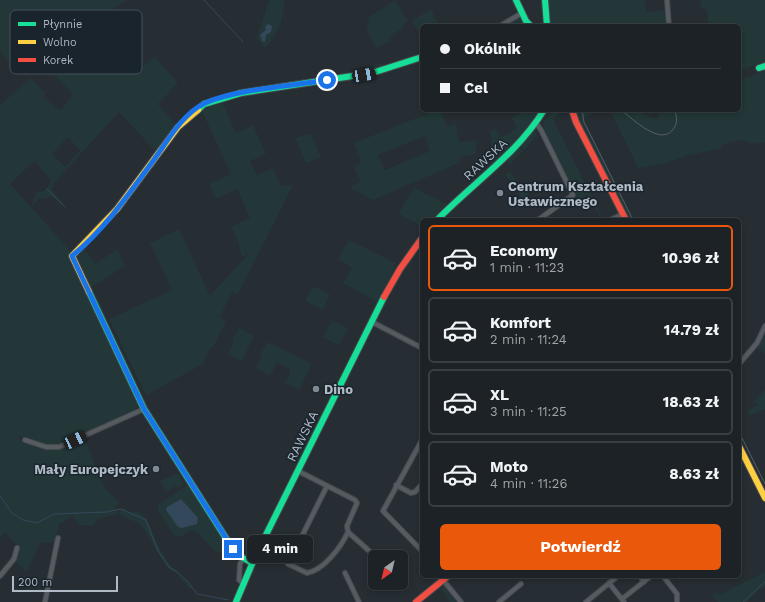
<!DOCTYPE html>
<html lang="pl">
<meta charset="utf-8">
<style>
:root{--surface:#1c2226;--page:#292f32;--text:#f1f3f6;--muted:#a0a4a7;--line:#3a3f43;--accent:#ea580c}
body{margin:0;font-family:"Work Sans",sans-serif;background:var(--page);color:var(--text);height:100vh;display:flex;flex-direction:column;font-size:15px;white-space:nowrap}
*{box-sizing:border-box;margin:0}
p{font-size:13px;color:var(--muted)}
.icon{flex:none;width:22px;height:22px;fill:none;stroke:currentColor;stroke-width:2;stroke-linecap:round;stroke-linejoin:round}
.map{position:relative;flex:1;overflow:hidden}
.details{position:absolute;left:420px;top:218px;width:321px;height:360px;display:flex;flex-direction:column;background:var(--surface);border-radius:6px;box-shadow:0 2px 6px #0003,0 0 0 1px var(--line)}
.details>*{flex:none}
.guide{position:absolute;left:420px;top:24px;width:321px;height:88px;border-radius:6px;box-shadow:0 2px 6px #0003,0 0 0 1px var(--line);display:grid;align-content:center;height:88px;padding:0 20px;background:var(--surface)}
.needle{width:26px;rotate:214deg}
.tools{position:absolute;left:368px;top:550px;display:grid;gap:8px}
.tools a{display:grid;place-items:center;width:40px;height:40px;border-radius:6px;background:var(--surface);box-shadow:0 2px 6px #0003,0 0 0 1px var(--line);font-size:20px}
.scale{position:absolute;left:12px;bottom:10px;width:106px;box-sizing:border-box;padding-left:4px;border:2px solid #afbac5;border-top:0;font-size:11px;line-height:14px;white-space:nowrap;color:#afbac5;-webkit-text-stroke:3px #1a242d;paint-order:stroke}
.end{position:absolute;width:18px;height:18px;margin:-9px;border:5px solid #1a73e8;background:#fff;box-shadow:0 0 0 2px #fff}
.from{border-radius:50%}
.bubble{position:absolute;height:28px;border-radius:6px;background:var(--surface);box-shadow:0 2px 6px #0003,0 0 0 1px var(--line);font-size:13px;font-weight:700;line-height:28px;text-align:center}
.car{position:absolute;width:12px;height:24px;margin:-12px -6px;border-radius:5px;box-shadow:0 0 3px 1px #0007;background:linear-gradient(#222 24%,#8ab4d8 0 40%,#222 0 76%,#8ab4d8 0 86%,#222 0)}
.guide b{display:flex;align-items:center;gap:14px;height:38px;font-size:15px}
.guide b+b{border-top:1px solid var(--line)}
.guide i{width:10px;height:10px;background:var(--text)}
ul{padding:7px 0 0;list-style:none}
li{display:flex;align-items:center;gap:12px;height:66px;margin:0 8px 6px;padding:0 12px;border:2px solid var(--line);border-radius:6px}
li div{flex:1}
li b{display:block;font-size:15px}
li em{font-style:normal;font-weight:700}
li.on{border-color:var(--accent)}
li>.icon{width:36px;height:36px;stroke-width:1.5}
.action{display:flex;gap:8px;margin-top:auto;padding:8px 20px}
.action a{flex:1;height:46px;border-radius:6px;background:var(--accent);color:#fff;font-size:16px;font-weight:700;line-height:46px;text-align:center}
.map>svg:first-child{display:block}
.green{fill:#233738;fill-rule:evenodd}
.water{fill:#34485b}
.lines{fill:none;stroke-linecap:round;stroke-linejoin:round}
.stream{stroke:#34485b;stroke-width:1}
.street-casing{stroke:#44494e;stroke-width:6}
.fast-casing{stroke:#44494e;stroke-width:8}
.slow-casing{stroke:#44494e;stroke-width:8}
.jam-casing{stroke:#44494e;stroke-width:8}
.street{stroke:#565b61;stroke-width:4}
.fast{stroke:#16e098;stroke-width:6}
.slow{stroke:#ffcf43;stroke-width:6}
.jam{stroke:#f24e42;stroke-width:6}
.tram{stroke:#595f64;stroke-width:1}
.route{stroke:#1a73e8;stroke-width:5}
.poi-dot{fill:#7f8992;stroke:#1a242d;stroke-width:1.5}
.labels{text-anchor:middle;stroke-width:3;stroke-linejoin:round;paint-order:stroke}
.street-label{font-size:13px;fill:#afbac5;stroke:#1a242d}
.poi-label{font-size:13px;font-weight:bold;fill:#afbac5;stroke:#1a242d;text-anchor:start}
.key{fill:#1a242d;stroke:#47515b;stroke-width:1}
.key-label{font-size:11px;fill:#afbac5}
</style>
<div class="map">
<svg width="765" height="602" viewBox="0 0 765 602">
<rect width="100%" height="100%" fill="#262d33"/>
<g class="green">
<path d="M0,0H127L111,10L115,15L123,18L121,21L122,25C119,36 111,31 105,35L110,36L109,42L111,43L118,37L132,53L130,55L141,68L155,57L178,83L158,104L178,127L158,154L119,112L54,183L52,190L65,207L51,196L44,199L39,198L33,206L32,204L37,191L43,192L52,181L34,161L10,184L68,248L84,290L138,401L136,409L83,434L55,445L36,443L19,436L18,438C43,453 59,452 85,440L105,489L120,502L115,507L118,514L122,508L130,512H139L146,518L159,547L171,566L192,587L190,590L179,576L166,566L144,529L140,524L118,514L97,519L94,525H79L72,516L58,525V531L55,536L57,542L40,543L27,572L15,561L18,547L5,532L0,538V105L31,78L46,94L43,96L45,98L58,109H62L73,94L32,53L16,68L0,52ZM68,137L80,151L65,167L52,154Z"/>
<path d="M269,0H284C285,16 278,37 265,47L262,46L257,38Z"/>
<path d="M395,0L408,21L403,24L404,27L390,36L391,40L376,49L366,27L369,22L367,19Z"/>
<path d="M547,0H645L646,12L665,10L667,26H550Z"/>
<path d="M701,0H765V61L739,71V26H708L707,9H701Z"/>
<path d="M431,9L439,26H422V36L414,25L413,20Z"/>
<path d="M521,15L526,26H507L506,23Z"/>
<path d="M382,63L385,69L354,76V71Z"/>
<path d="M765,71V142L754,144L741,140L724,144L719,149L689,155L666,163L638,168L611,112L608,110H639L643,114L657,119L659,113L653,111L649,114L641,110H739V80Z"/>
<path d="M222,101L236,133L253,125L266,154L250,161L257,175L273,168L281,186L293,185L238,294L232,292L220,317L226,321L213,347L211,346L203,364L146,395L109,319L172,290L150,243L179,229L210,296L251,251L242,257L238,241L231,227L250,218L237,189L216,199L209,184L231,174L201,109L206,105Z"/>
<path d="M437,110H441L447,127L456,124L459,142L477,140L475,154L461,157L459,162L452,166L373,200L349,187L360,182L354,166L361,163L354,143ZM425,136L430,151L385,170L378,155Z"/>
<path d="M528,110H542C530,131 512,147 494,163L490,131L496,129L500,138L512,132V130L517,128L512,118Z"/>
<path d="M574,110H599L583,119L634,220H630L627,215Z"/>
<path d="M553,111L560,114L553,119L602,217L597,220L600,217L589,196L587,195L579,201L545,132L546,131L544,129L542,124Z"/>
<path d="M535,130H537L535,132L540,140L536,136L524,151L520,146Z"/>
<path d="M311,134L321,157L306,163L295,138Z"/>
<path d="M519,147L524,153L522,152L510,165L506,159Z"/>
<path d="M509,171L516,179L512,183L505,175Z"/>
<path d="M519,182L529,194L523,199L513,187Z"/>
<path d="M414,188L447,204L433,220H422V226L398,214Z"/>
<path d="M349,240L396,263L393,266L395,267L377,302L343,283L352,268L338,259Z"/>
<path d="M83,247L96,264L117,249L125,266L90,288L74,255Z"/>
<path d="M315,287L330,294L323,310L307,302L306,299L312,288Z"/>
<path d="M332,320L346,327L347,330L339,345L323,337Z"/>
<path d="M239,328L254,336L242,361L228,354L233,344L232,340Z"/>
<path d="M765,331V354L757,347Z"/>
<path d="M268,342L312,364L299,390L285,383L290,373L289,368L277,363L270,376L256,368L261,358L260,354Z"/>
<path d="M765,390V409L750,416L747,410L758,405L754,401Z"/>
<path d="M178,473L184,485L178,489L176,486L166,492L160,481Z"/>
<path d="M186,486H190L232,552L231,555C210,555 209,540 195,531H189L180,537L174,535L158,510V505Z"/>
<path d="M765,572V586L757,591L747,602H718L712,596L715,593L720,595Z"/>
<path d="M445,585L450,590L448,592L456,602H450L441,589Z"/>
</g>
<g class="water">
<path d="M268,24L272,26L271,32L266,35L265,41L263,42L260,35L266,30L265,27Z"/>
<path d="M181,499L198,518L197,524L182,528L178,527L166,510L167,507Z"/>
</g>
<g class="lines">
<g class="stream">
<path d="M204,0L243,42"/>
<path d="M47,189L65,207"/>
<path d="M0,496L12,513L23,520L37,523L54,514L106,512L121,509L146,520L158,551L170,568L176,571L188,582L197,594L229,600"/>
<path d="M743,602L765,582"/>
</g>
<defs>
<g id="street">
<path d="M667,0L669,26"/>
<path d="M500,26L522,13"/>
<path d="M536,123L541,130L573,195L538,220"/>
<path d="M610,220L623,214"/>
<path d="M372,322L422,348"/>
<path d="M739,364L757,343L765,326"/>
<path d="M25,440L46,447H59L144,409"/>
<path d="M422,440L383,511L422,551"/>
<path d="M298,471L355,500L357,503L347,526L348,532C341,547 324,570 307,573L288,564L327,486"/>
<path d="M396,485L411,493L415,492L422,484"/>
<path d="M348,532L376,557"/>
<path d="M243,559L240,564L239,580L244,584"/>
<path d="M345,573L359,602"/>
<path d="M0,576L14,559L17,548"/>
<path d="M640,576L644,582"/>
<path d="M663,576L677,594V602"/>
<path d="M443,580L461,602"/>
<path d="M399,583V584"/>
<path d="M609,583L624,602"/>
<path d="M622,599L651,576"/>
<path d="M45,602L58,538"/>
<path d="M499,602L521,584"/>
<path d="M586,602L618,576"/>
</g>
<g id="fast">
<path d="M516,0L526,21L531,26"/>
<path d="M545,0L547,26"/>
<path d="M759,68L765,66"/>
<path d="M198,110L204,104L241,93L372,73L422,57"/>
<path d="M437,220C473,183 517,154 544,110"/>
<path d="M89,292L144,409L236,554L252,563"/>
<path d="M236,602L255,557L384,297"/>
</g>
<g id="slow">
<path d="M89,292L72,256L117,209L178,127L198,110"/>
<path d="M739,446L765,498"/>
</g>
<g id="jam">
<path d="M572,110L576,122L626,220"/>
<path d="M384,297L400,269L422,238"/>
<path d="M416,602L448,576"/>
</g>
</defs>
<use href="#street" class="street-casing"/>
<use href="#fast" class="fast-casing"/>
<use href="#slow" class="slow-casing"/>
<use href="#jam" class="jam-casing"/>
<use href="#street" class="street"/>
<use href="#fast" class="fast"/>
<use href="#slow" class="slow"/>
<use href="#jam" class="jam"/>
<g class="tram">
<path d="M582,110L584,122L633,220"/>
<path d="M621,110C633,119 662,148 674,128C678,122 677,116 674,110"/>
<path d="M739,432L765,484"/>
</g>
</g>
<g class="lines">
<path class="route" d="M233,549L144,409L72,256C104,230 129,194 153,161C167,142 182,114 205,103C237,89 292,86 327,80"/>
</g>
<g class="poi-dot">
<circle cx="500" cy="193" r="4"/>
<circle cx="316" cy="389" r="4"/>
<circle cx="156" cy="469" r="4"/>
</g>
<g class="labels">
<g class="street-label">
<text transform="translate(485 159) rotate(-43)" y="5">RAWSKA</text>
<text transform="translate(302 436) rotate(-64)" y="5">RAWSKA</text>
</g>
<g class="poi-label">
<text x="508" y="191">Centrum Kształcenia<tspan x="508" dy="15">Ustawicznego</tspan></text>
<text x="324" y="394">Dino</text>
<text x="148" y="474" text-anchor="end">Mały Europejczyk</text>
</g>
</g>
<rect x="10" y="10" width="132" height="64" rx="6" class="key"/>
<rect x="18" y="22" width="18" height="4" fill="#16e098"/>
<rect x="18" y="40" width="18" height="4" fill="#ffcf43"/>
<rect x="18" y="58" width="18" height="4" fill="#f24e42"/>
<g class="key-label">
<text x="43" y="28">Płynnie</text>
<text x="43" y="46">Wolno</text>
<text x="43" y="64">Korek</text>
</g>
</svg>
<div class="tools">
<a><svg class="needle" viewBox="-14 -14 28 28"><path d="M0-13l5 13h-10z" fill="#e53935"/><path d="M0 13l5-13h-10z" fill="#a0a4a7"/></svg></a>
</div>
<div class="scale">200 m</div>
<i class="end from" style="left:327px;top:80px"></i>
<i class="end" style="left:233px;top:549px"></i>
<div class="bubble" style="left:247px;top:535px;width:66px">4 min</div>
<i class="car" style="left:364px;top:75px;rotate:80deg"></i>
<i class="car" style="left:75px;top:440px;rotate:65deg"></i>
<div class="guide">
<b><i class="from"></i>Okólnik</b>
<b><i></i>Cel</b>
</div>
<section class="details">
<ul>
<li class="on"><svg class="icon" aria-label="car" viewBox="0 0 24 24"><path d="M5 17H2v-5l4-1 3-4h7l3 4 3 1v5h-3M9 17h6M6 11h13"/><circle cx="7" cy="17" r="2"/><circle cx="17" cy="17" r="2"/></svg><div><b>Economy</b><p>1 min · 11:23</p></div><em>10.96 zł</em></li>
<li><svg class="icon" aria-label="car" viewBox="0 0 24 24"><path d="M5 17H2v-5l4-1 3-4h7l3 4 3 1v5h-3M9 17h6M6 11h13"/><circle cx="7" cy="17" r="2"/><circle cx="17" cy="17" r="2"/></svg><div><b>Komfort</b><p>2 min · 11:24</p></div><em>14.79 zł</em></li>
<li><svg class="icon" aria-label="car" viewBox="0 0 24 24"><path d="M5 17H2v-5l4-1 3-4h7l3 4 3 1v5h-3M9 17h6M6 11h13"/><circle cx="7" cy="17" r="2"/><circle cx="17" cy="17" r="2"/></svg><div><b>XL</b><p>3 min · 11:25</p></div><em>18.63 zł</em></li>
<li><svg class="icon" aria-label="car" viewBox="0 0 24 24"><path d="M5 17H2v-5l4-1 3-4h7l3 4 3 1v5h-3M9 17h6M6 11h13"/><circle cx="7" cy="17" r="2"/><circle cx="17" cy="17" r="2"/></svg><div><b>Moto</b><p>4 min · 11:26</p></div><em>8.63 zł</em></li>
</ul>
<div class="action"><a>Potwierdź</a></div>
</section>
</div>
